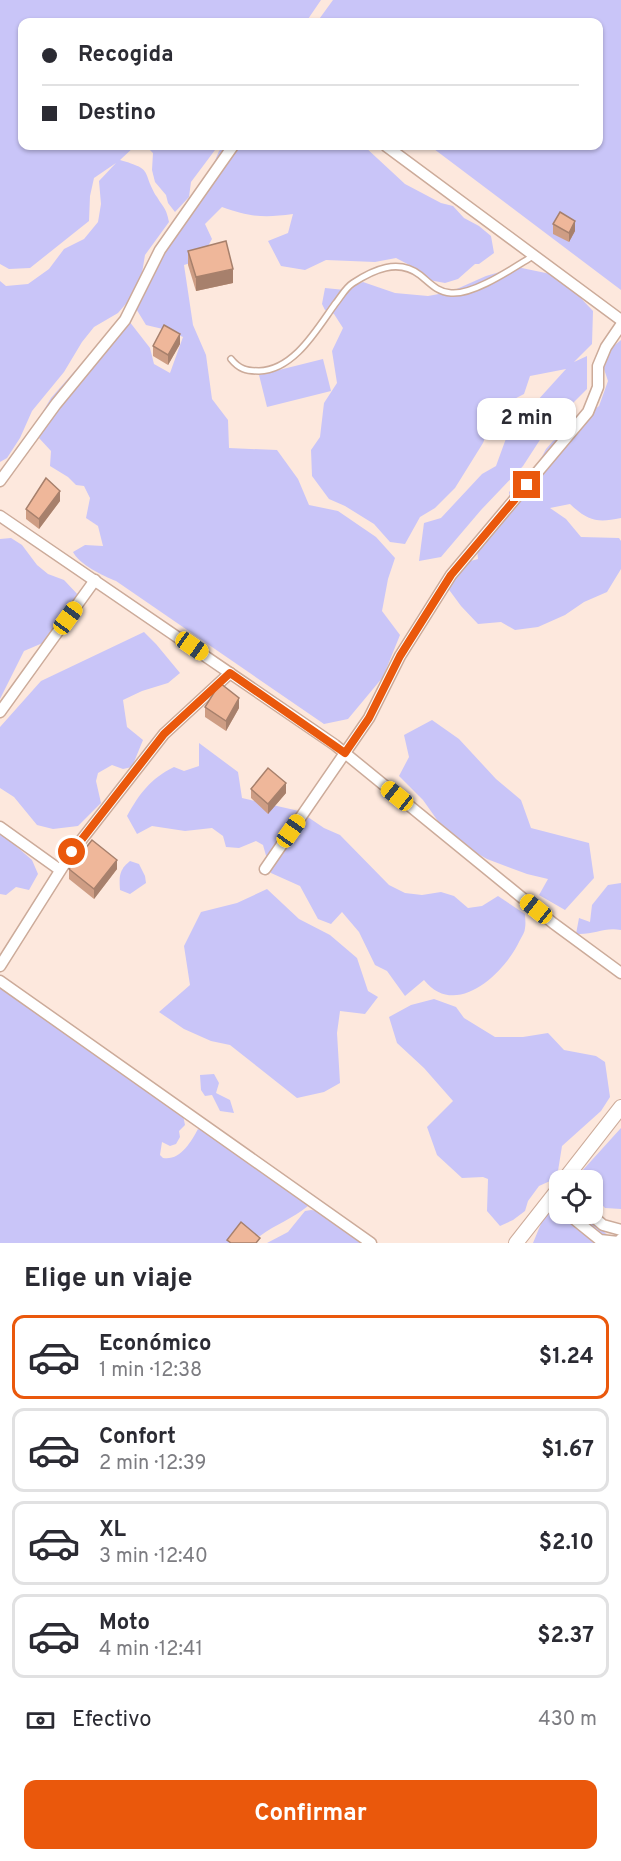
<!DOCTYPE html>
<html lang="es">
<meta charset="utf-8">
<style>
:root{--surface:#fff;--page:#f7f7f7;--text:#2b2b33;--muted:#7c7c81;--line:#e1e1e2;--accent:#ea580c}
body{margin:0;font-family:Overpass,sans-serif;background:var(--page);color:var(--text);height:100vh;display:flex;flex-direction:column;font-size:22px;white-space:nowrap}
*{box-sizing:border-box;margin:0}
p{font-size:20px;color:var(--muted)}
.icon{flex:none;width:33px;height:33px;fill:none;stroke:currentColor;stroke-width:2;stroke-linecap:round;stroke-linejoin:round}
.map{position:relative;height:1243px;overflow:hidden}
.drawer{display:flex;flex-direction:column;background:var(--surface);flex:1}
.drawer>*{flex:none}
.guide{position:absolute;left:18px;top:18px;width:585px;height:132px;border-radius:12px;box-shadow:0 2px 4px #0004;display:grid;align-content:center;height:132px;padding:0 24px;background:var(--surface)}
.fabs{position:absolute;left:549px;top:1170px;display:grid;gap:12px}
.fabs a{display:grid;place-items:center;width:54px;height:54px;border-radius:12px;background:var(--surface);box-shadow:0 2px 4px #0004;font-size:30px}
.end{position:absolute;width:27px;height:27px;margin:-14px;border:8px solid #ea580c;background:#fff;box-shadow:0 0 0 3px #fff}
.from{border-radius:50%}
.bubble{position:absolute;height:42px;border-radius:12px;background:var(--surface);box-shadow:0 2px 4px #0004;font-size:20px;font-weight:700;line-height:42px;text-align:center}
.car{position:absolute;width:18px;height:36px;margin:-18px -9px;border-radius:8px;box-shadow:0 0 4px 2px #0007;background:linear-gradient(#f5c518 24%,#345 0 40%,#f5c518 0 76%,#345 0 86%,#f5c518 0)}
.guide b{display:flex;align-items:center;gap:21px;height:57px;font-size:22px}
.guide b+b{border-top:2px solid var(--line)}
.guide i{width:15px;height:15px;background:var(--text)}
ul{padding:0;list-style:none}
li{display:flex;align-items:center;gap:18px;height:84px;margin:0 12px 9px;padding:0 12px;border:3px solid var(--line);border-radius:12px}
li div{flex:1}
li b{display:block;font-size:22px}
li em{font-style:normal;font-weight:700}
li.current{border-color:var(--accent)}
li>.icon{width:54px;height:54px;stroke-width:1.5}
h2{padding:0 24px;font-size:27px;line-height:72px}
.pay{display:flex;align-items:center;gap:15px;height:66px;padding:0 24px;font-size:22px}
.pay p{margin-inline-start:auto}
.primary-button{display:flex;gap:12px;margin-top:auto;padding:12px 24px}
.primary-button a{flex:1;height:69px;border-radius:12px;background:var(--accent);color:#fff;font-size:24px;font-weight:700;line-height:69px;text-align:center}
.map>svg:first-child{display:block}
.green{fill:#c9c5f8}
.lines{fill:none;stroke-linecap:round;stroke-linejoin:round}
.service-casing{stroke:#ccab9a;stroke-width:8}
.minor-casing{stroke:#ccab9a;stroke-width:13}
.tertiary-casing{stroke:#ccab9a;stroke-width:16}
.service{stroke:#fff;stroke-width:5}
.minor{stroke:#fff;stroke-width:10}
.tertiary{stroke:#fff;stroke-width:14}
.wall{fill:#ce9d84}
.shaded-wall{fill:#a7806c}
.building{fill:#efb79a;stroke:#a7806c;stroke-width:1.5}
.route{stroke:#ea580c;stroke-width:8}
</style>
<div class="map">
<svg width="621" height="1243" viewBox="0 0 621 1243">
<rect width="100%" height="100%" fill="#fde8dd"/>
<g class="green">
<path d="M0,0H321L306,22H22V146H135L120,160C155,170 141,171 157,197C164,209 166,207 169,222L145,255L142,273L136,292L118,313L94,327L82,342L64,372L32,411L20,438L7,458L0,462V281L6,286L28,284L49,269L64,249L84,239L98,222L101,204L99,181L116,163L94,178L90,196L89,221L30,268L9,269L0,264Z"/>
<path d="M333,0H621V290L430,146H598V22H317Z"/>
<path d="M146,146H218L191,182L189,197L175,212L168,203L166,195L155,182L152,170L153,153Z"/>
<path d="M224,146H364L405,184L441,203L453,206L464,218L479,226L491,236L494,253L479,264H475L458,279L445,283L429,280L417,269L396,258L375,262L326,260L305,270L281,266L268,241L288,233L293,214C264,218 250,217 222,207L205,224L212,239L200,260L184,265L193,325L206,355L212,399L228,420L229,448L277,450L298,479L309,505L338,511L376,537L395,558L388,579L382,611L400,635L383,677L348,719L324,724L116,581C103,576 79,564 73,552L85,545L103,546L98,526L86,518L90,498L84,486L76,485L68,477L50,466L51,451L39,438L42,413L51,398L110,331L129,321L150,348L154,364L170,373L183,337L167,330L146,325L135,307L152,267L207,180L219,151Z"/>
<path d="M517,267L560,276L593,311L592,344L574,362L587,356V389L547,429L523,466L481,510L441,557L419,561L424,523L441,518L482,474L496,466L508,433L566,369L530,376L524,394L501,406L492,420L483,443L455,488L435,508L420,517L405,544L390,542L374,524L345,506L329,499L312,476L311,450L320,437L324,403L337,383L332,351L343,328L334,314L325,310L322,304L325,288L345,290L363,282L395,293L428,296L450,292L486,276Z"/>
<path d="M621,340V518C597,523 588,521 570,504L550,508L566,519L581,537L619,538L621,541V569L607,592L584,602L565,615L538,627L515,630L501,622L478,624L461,606L447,587L463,563L478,559L476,540L512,510L509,492L536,468L546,449L553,441L599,406L608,381L600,357Z"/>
<path d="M323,359L331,391L267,407L259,375Z"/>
<path d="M11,538L22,545L37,565L48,574L64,580L80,597L52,639L24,651L0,699V539Z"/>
<path d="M144,632L156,644L180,673L168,683L142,691L123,700L127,727L143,740L132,767L123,769L112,765L98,773L96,781L101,803L78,826L53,829L37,825L14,797L0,788V727L41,681Z"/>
<path d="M432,720L459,739L496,779L521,800L531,828L589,843L594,878L565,910L539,895L548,879L527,874L487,859L450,838L423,800L399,776L409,757L404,735Z"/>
<path d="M199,743L238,772L242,798L299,811L324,828L340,835L389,885L405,893L422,895L441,892L454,896L468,908L482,906L498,896L525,914C525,918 526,923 525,928C525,932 522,936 520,940C505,973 456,1020 424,980L405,996L387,971L375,965L359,932L342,912L331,924L318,919L300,886L271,873L263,845L256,841L239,848L226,847L223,836L212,828L185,831L152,826L137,834L127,816C140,793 150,779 174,767L184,771L199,766Z"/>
<path d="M0,832L32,860L38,874L29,890L16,887L6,895L0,894Z"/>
<path d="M130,861L139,864L145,876L146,883L130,894L120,890C119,876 119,870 130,861Z"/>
<path d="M621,883V930C603,927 595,935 576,934L579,918L590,922L592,905L608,885Z"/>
<path d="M267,889L299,919L330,935L357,958L368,991L378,997L365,1014L340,1011L337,1033L340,1083L324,1092L297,1098L230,1045L211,1041L184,1029L159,1012L190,985L184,946L201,912L237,903Z"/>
<path d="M0,986L182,1110L185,1125L179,1131L180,1137L176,1144L170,1146L162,1142L160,1155L163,1158C180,1161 191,1142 198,1129L208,1132L303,1199L308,1206C292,1219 276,1224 260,1236L241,1232L232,1243H0Z"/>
<path d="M434,999L456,1007L464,1018L495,1037H523L548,1033L564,1050L596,1056L605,1062L610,1097L601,1111L562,1146L558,1171L550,1181L539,1186L528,1201L525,1211L513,1220L500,1226L487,1211L488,1179L483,1177L462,1178L437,1155L427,1127L453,1101L424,1068L397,1043L389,1017L411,1005Z"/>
<path d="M214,1074L219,1083L216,1093L230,1100L234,1113L220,1111L212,1095L205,1096L201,1090L200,1075Z"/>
<path d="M621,1128V1209L605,1208L593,1195L592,1180H586L582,1171Z"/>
<path d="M559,1205L560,1214H592L593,1211L605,1233L621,1243H533L545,1214Z"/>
<path d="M311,1210L327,1212L371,1243H267L288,1232L305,1211Z"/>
</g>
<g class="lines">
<defs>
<path id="service" d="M231,359C239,369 246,371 259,371C294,370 317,329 335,304C341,297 345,288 353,283C373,270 398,258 420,275C430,283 437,292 451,293C474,295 513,268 533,256"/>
<g id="minor">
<path d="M386,146L621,320"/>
<path d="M0,481L56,404L125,320L160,250L233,146"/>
<path d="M0,516L335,745L553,923L621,973"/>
<path d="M0,712L95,580"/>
<path d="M0,827L60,870"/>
<path d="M265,869L369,718L400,656L451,575L588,412L598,387V366L606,347L621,325"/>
<path d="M0,966L72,852L164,734L230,673"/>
<path d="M0,981L371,1243"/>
<path d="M550,1198L560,1206"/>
<path d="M568,1214L600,1240L618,1242L621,1239"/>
<path d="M590,1214L603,1225L621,1230"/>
</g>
<g id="tertiary">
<path d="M564,1180L621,1107"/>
<path d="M516,1243L560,1187"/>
</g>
</defs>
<use href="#service" class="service-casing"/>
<use href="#minor" class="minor-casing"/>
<use href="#tertiary" class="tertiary-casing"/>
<use href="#service" class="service"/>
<use href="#minor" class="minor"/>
<use href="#tertiary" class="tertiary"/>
</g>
<g class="wall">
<path d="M553,224L575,231L569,242L553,234Z"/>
<path d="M188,251L233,283L196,291L188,265Z"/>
<path d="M180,344L168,365L153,356V346Z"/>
<path d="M60,501L39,529L26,519V509Z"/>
<path d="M205,707L239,708L226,731L205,717Z"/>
<path d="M251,789L286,793L268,814L251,798Z"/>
<path d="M69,869H117L94,899L69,879Z"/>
</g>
<g class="shaded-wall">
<path d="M575,221V231L569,242V233Z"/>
<path d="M233,269V283L196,291V277Z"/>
<path d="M180,334V344L168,365V355Z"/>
<path d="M60,491V501L39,529V519Z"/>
<path d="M239,698V708L226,731V721Z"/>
<path d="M286,783V793L268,814V804Z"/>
<path d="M117,860V869L94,899V889Z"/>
</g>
<g class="building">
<path d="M560,212L575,221L569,233L553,224Z"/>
<path d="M226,241L233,269L196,277L188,251Z"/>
<path d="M164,325L180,334L168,355L153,346Z"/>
<path d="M46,478L60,491L39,519L26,509Z"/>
<path d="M220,683L239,698L226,721L205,707Z"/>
<path d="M268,768L286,783L268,804L251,789Z"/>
<path d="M92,840L117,860L94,889L69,869Z"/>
<path d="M241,1222L260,1238L256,1243H231L227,1240Z"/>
</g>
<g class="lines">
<path class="route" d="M72,852L164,734L230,673L345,753L369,718L400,656L451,575L527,485"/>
</g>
</svg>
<div class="fabs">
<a><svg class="icon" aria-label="locate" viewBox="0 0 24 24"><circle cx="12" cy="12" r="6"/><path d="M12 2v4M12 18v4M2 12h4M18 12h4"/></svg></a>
</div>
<i class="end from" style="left:72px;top:852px"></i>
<i class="end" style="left:527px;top:485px"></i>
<div class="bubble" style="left:477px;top:398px;width:99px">2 min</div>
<i class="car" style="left:68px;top:618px;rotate:36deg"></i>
<i class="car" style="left:192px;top:646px;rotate:125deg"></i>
<i class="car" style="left:397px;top:796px;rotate:309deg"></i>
<i class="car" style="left:291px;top:831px;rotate:35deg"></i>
<i class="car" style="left:536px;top:909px;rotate:309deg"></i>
<div class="guide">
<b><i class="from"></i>Recogida</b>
<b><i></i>Destino</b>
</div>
</div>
<section class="drawer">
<h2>Elige un viaje</h2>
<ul>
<li class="current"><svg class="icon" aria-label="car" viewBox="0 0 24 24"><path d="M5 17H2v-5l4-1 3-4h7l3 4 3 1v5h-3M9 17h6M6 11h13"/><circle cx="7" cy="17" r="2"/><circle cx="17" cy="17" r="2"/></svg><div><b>Económico</b><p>1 min · 12:38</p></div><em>$1.24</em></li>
<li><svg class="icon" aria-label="car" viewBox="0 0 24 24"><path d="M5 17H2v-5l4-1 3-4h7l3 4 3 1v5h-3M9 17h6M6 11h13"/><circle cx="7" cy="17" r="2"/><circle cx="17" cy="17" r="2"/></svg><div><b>Confort</b><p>2 min · 12:39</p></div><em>$1.67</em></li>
<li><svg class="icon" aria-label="car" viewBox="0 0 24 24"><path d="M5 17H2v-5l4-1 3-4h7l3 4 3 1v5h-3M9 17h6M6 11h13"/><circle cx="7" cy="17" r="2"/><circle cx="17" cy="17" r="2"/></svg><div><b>XL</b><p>3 min · 12:40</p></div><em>$2.10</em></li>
<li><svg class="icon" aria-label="car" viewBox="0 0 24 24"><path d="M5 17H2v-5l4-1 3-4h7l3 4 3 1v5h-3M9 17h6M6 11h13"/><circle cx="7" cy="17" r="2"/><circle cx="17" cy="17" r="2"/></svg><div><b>Moto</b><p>4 min · 12:41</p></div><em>$2.37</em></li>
</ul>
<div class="pay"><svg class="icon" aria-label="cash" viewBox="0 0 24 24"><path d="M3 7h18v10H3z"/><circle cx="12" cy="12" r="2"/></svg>Efectivo<p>430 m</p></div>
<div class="primary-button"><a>Confirmar</a></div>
</section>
